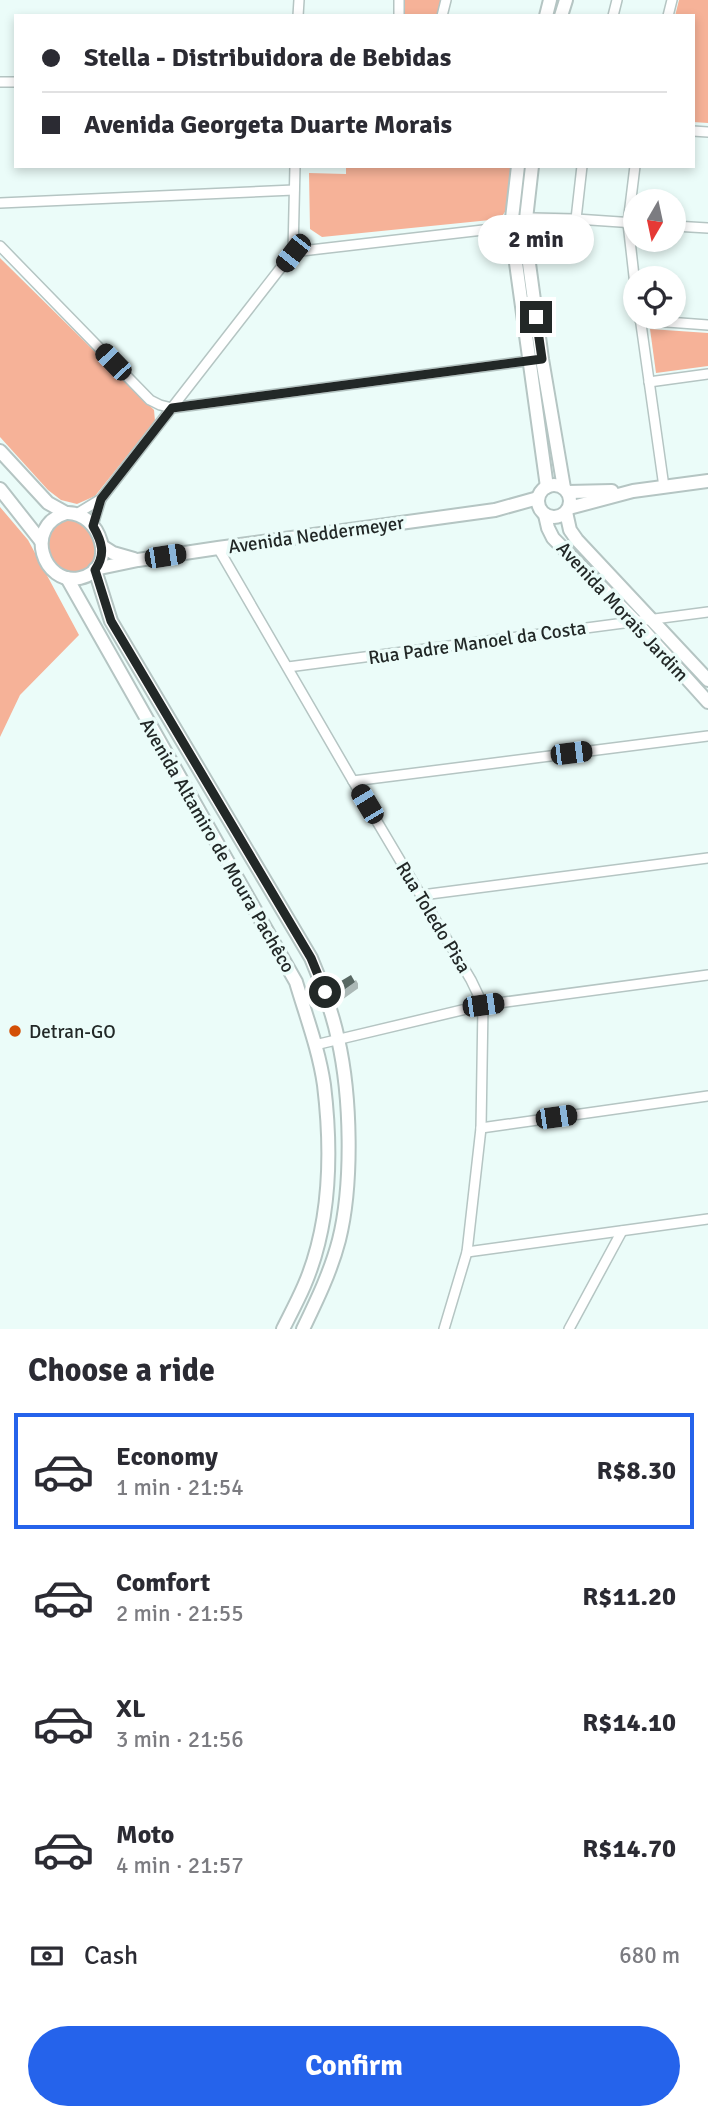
<!DOCTYPE html>
<meta charset="utf-8">
<style>
:root{--surface:#fff;--page:#f7f7f7;--text:#2b2b33;--muted:#7c7c81;--line:#e1e1e2;--accent:#2563eb}
body{margin:0;font-family:Signika,sans-serif;background:var(--page);color:var(--text);height:100vh;display:flex;flex-direction:column;font-size:26px;white-space:nowrap}
*{box-sizing:border-box;margin:0}
p{font-size:23px;color:var(--muted)}
.icon{flex:none;width:38px;height:38px;fill:none;stroke:currentColor;stroke-width:2;stroke-linecap:round;stroke-linejoin:round}
.map{position:relative;height:1329px;overflow:hidden}
.details{display:flex;flex-direction:column;background:var(--surface);flex:1}
.details>*{flex:none}
.top-card{position:absolute;left:14px;top:14px;width:681px;height:154px;border-radius:0px;box-shadow:0 4px 10px #0003;display:grid;align-content:center;height:154px;padding:0 28px;background:var(--surface)}
.needle{width:46px;rotate:189deg}
.buttons{position:absolute;left:623px;top:189px;display:grid;gap:14px}
.buttons a{display:grid;place-items:center;width:63px;height:63px;border-radius:50%;background:var(--surface);box-shadow:0 4px 10px #0003;font-size:35px}
.end{position:absolute;width:32px;height:32px;margin:-16px;border:9px solid #222827;background:#fff;box-shadow:0 0 0 4px #fff}
.from{border-radius:50%}
.bubble{position:absolute;height:49px;border-radius:24px;background:var(--surface);box-shadow:0 4px 10px #0003;font-size:23px;font-weight:800;line-height:49px;text-align:center}
.car{position:absolute;width:21px;height:42px;margin:-21px -10px;border-radius:9px;box-shadow:0 0 5px 2px #0007;background:linear-gradient(#222 24%,#8ab4d8 0 40%,#222 0 76%,#8ab4d8 0 86%,#222 0)}
.top-card b{display:flex;align-items:center;gap:24px;height:66px;font-size:26px}
.top-card b+b{border-top:2px solid var(--line)}
.top-card i{width:18px;height:18px;background:var(--text)}
ul{padding:0;list-style:none}
li{display:flex;align-items:center;gap:21px;height:116px;margin:0 14px 10px;padding:0 14px;border:4px solid transparent;border-radius:0px}
li div{flex:1}
li b{display:block;font-size:26px}
li em{font-style:normal;font-weight:800}
li.active{border-color:var(--accent)}
li>.icon{width:63px;height:63px;stroke-width:1.5}
h2{padding:0 28px;font-size:32px;line-height:84px}
.pay{display:flex;align-items:center;gap:18px;height:77px;padding:0 28px;font-size:26px}
.pay p{margin-inline-start:auto}
.primary-button{display:flex;gap:14px;margin-top:auto;padding:14px 28px}
.primary-button a{flex:1;height:80px;border-radius:42px;background:var(--accent);color:#fff;font-size:28px;font-weight:800;line-height:80px;text-align:center}
.map>svg:first-child{display:block}
.green{fill:#f6b298}
.building{fill:#596764;filter:url(#shadow)}
.lines{fill:none;stroke-linecap:round;stroke-linejoin:round}
.minor-casing{stroke:#b5c5c3;stroke-width:12}
.tertiary-casing{stroke:#b5c5c3;stroke-width:16}
.secondary-casing{stroke:#b5c5c3;stroke-width:16}
.minor{stroke:#fff;stroke-width:9}
.tertiary{stroke:#fff;stroke-width:12}
.secondary{stroke:#fff;stroke-width:12}
.route{stroke:#222827;stroke-width:9}
.poi-dot{fill:#d34f06;stroke:#ebfcf9;stroke-width:2.5}
.labels{text-anchor:middle;stroke-width:7;stroke-linejoin:round;paint-order:stroke}
.street-label{font-size:19px;fill:#222827;stroke:#ebfcf9}
.poi-label{font-size:19px;fill:#222827;stroke:#ebfcf9;text-anchor:start}
</style>
<div class="map">
<svg width="708" height="1329" viewBox="0 0 708 1329">
<defs>
<filter id="shadow"><feDropShadow dx="5" dy="5" stdDeviation="0" flood-color="#0004"/></filter>
</defs>
<rect width="100%" height="100%" fill="#ebfcf9"/>
<g class="green">
<path d="M405,0H441L437,16H405Z"/>
<path d="M679,0H708V123L693,122V16H675Z"/>
<path d="M346,166H512L507,209L500,219L322,237L310,229L309,173L346,174Z"/>
<path d="M0,258L154,410L155,421L95,496L77,504L61,500L48,490L0,437Z"/>
<path d="M650,329L708,333V366L656,373Z"/>
<path d="M0,507L28,540L79,635L20,695L0,737Z"/>
<path d="M60,517L85,520L99,551L95,563L87,572L64,573C56,565 43,549 46,537C48,529 55,523 60,517Z"/>
</g>
<path class="building" d="M351,975L355,982L334,997L331,987Z"/>
<g class="lines">
<defs>
<g id="minor">
<path d="M298,16L299,0"/>
<path d="M399,16V0"/>
<path d="M442,16L446,0"/>
<path d="M613,16L617,0"/>
<path d="M668,16L672,0"/>
<path d="M0,82H16"/>
<path d="M693,131L708,132"/>
<path d="M635,166L628,223L635,285"/>
<path d="M0,203L294,190"/>
<path d="M576,219L582,166"/>
<path d="M674,226L708,228"/>
<path d="M0,246L150,400L160,405L172,408L542,359"/>
<path d="M293,252L509,227L532,218L576,219L635,223"/>
<path d="M293,252L295,166"/>
<path d="M640,317L664,487"/>
<path d="M640,320L708,325"/>
<path d="M649,382L708,374"/>
<path d="M78,513L101,499L293,252"/>
<path d="M93,525L101,499"/>
<path d="M218,548L353,781L471,980L483,1005L481,1128L467,1252L444,1329"/>
<path d="M288,667L708,612"/>
<path d="M353,781L708,736"/>
<path d="M422,895L708,858"/>
<path d="M315,1045L483,1005L708,975"/>
<path d="M481,1128L708,1096"/>
<path d="M467,1252L708,1219"/>
<path d="M569,1329L622,1231"/>
</g>
<g id="tertiary">
<path d="M568,492L612,491"/>
<path d="M569,508L633,491L708,481"/>
</g>
<g id="secondary">
<path d="M546,16L550,0"/>
<path d="M561,16L566,0"/>
<path d="M518,166L511,227L547,487"/>
<path d="M532,166L526,219L528,256L542,359L564,488"/>
<path d="M0,451L48,503L66,513"/>
<circle cx="554" cy="501" r="16"/>
<path d="M0,489L41,541"/>
<path d="M566,512L570,530L577,540L708,680"/>
<path d="M66,513C100,511 120,569 80,578C43,586 23,526 66,513Z"/>
<path d="M545,515L548,528L553,538L635,621L708,702"/>
<path d="M102,546L113,553L134,559"/>
<path d="M95,569L138,560L218,548L495,510L538,498"/>
<path d="M95,570L111,621L311,958C322,984 332,1011 338,1039C351,1096 353,1184 339,1240C331,1271 317,1300 303,1329"/>
<path d="M67,578L296,982C306,1016 319,1050 324,1085C332,1151 331,1224 304,1286C298,1300 290,1315 283,1329"/>
</g>
</defs>
<use href="#minor" class="minor-casing"/>
<use href="#tertiary" class="tertiary-casing"/>
<use href="#secondary" class="secondary-casing"/>
<use href="#minor" class="minor"/>
<use href="#tertiary" class="tertiary"/>
<use href="#secondary" class="secondary"/>
</g>
<g class="lines">
<path class="route" d="M325,992L311,958L111,621L95,570C106,554 102,542 93,526L101,499L172,408L542,359L536,317"/>
</g>
<circle class="poi-dot" cx="15" cy="1031" r="7"/>
<g class="labels">
<g class="street-label">
<text transform="translate(316 534) rotate(-8)" y="7">Avenida Neddermeyer</text>
<text transform="translate(623 611) rotate(47)" y="7">Avenida Morais Jardim</text>
<text transform="translate(477 642) rotate(-8)" y="7">Rua Padre Manoel da Costa</text>
<text transform="translate(218 845) rotate(60)" y="7">Avenida Altamiro de Moura Pachêco</text>
<text transform="translate(434 917) rotate(59)" y="7">Rua Toledo Pisa</text>
</g>
<g class="poi-label">
<text x="29" y="1038">Detran-GO</text>
</g>
</g>
</svg>
<div class="buttons">
<a><svg class="needle" viewBox="-14 -14 28 28"><path d="M0-13l5 13h-10z" fill="#e53935"/><path d="M0 13l5-13h-10z" fill="#7c7c81"/></svg></a>
<a><svg class="icon" aria-label="locate" viewBox="0 0 24 24"><circle cx="12" cy="12" r="6"/><path d="M12 2v4M12 18v4M2 12h4M18 12h4"/></svg></a>
</div>
<i class="end from" style="left:325px;top:992px"></i>
<i class="end" style="left:536px;top:317px"></i>
<div class="bubble" style="left:478px;top:215px;width:116px">2 min</div>
<i class="car" style="left:293px;top:253px;rotate:218deg"></i>
<i class="car" style="left:113px;top:362px;rotate:316deg"></i>
<i class="car" style="left:165px;top:556px;rotate:81deg"></i>
<i class="car" style="left:571px;top:753px;rotate:83deg"></i>
<i class="car" style="left:367px;top:804px;rotate:329deg"></i>
<i class="car" style="left:483px;top:1005px;rotate:82deg"></i>
<i class="car" style="left:556px;top:1117px;rotate:82deg"></i>
<div class="top-card">
<b><i class="from"></i>Stella - Distribuidora de Bebidas</b>
<b><i></i>Avenida Georgeta Duarte Morais</b>
</div>
</div>
<section class="details">
<h2>Choose a ride</h2>
<ul>
<li class="active"><svg class="icon" aria-label="car" viewBox="0 0 24 24"><path d="M5 17H2v-5l4-1 3-4h7l3 4 3 1v5h-3M9 17h6M6 11h13"/><circle cx="7" cy="17" r="2"/><circle cx="17" cy="17" r="2"/></svg><div><b>Economy</b><p>1 min · 21:54</p></div><em>R$8.30</em></li>
<li><svg class="icon" aria-label="car" viewBox="0 0 24 24"><path d="M5 17H2v-5l4-1 3-4h7l3 4 3 1v5h-3M9 17h6M6 11h13"/><circle cx="7" cy="17" r="2"/><circle cx="17" cy="17" r="2"/></svg><div><b>Comfort</b><p>2 min · 21:55</p></div><em>R$11.20</em></li>
<li><svg class="icon" aria-label="car" viewBox="0 0 24 24"><path d="M5 17H2v-5l4-1 3-4h7l3 4 3 1v5h-3M9 17h6M6 11h13"/><circle cx="7" cy="17" r="2"/><circle cx="17" cy="17" r="2"/></svg><div><b>XL</b><p>3 min · 21:56</p></div><em>R$14.10</em></li>
<li><svg class="icon" aria-label="car" viewBox="0 0 24 24"><path d="M5 17H2v-5l4-1 3-4h7l3 4 3 1v5h-3M9 17h6M6 11h13"/><circle cx="7" cy="17" r="2"/><circle cx="17" cy="17" r="2"/></svg><div><b>Moto</b><p>4 min · 21:57</p></div><em>R$14.70</em></li>
</ul>
<div class="pay"><svg class="icon" aria-label="cash" viewBox="0 0 24 24"><path d="M3 7h18v10H3z"/><circle cx="12" cy="12" r="2"/></svg>Cash<p>680 m</p></div>
<div class="primary-button"><a>Confirm</a></div>
</section>
